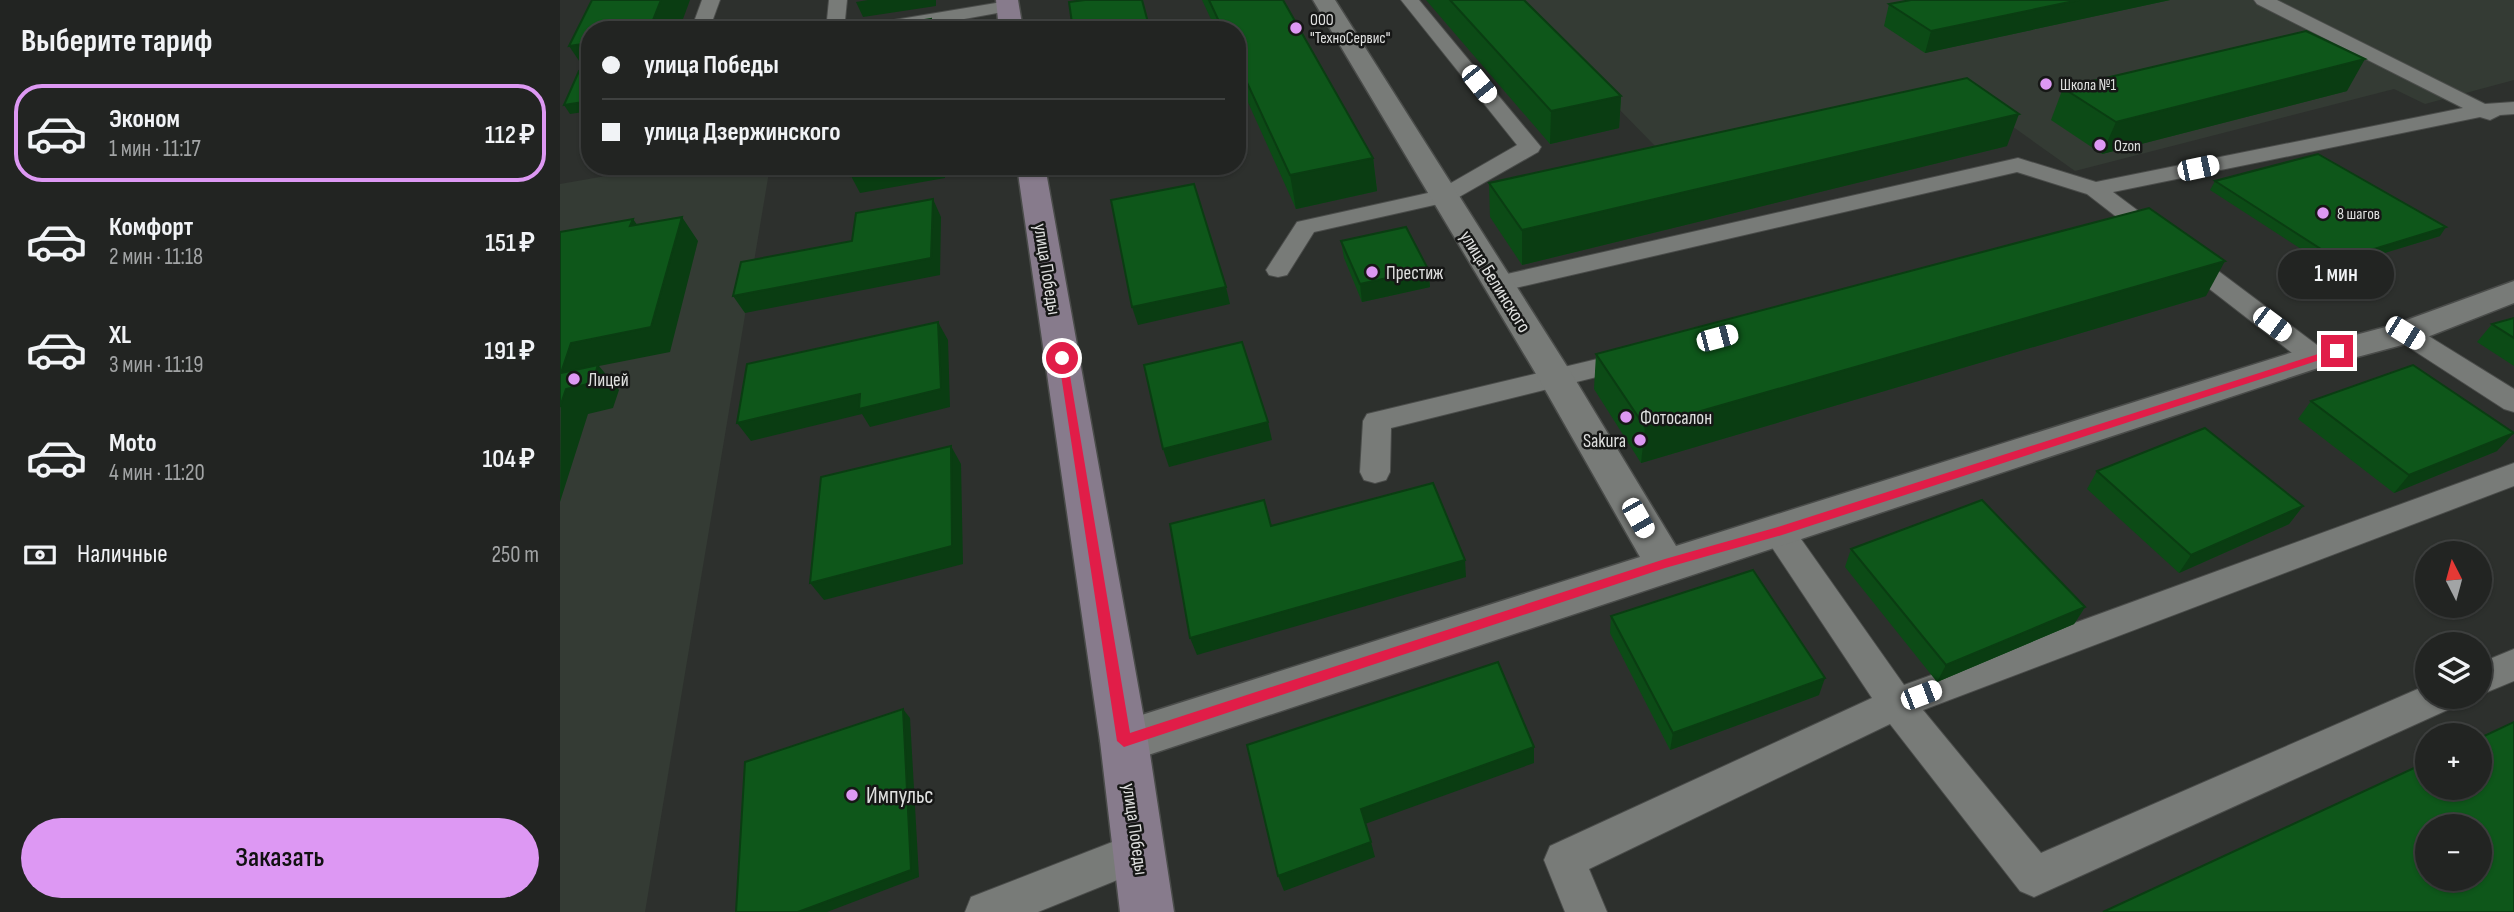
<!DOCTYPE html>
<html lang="ru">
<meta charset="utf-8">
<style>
:root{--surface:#222422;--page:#2a2c2a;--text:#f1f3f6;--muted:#a2a4a5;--line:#3f4140;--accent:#dd98f3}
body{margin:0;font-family:"Sofia Sans Condensed",sans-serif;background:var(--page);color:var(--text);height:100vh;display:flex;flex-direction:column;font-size:26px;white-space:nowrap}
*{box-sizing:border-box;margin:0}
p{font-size:23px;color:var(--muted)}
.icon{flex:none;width:38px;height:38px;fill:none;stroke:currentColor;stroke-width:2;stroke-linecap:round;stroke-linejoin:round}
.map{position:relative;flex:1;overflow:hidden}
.side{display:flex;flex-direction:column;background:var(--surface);width:560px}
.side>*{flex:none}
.guide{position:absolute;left:21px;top:21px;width:665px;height:154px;border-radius:28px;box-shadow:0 2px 5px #0004,0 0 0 2px var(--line);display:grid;align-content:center;height:154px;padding:0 21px;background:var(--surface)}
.needle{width:46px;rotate:354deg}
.buttons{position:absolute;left:1855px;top:541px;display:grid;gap:14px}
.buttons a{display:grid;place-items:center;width:77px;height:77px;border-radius:50%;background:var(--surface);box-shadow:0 2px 5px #0004,0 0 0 2px var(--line);font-size:35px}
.end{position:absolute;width:32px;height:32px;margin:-16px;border:9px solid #e11d48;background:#fff;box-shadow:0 0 0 4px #fff}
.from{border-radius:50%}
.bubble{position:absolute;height:49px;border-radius:24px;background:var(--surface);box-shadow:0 2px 5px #0004,0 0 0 2px var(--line);font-size:23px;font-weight:600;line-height:49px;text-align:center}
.car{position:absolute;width:21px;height:42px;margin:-21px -10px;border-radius:9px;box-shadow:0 0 5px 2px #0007;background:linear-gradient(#fff 24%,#345 0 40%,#fff 0 76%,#345 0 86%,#fff 0)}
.guide b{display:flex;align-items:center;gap:24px;height:66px;font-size:26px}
.guide b+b{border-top:2px solid var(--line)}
.guide i{width:18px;height:18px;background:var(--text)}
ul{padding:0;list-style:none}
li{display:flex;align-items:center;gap:21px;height:98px;margin:0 14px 10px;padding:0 7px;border:4px solid transparent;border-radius:28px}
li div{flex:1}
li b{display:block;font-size:26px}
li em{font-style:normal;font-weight:600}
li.current{border-color:var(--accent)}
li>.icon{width:63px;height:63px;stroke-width:1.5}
h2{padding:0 21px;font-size:32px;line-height:84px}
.pay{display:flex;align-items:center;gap:18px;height:77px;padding:0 21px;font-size:26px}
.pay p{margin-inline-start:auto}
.primary-button{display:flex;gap:14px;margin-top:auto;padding:14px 21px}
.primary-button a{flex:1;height:80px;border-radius:42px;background:var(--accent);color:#111;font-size:28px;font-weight:600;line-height:80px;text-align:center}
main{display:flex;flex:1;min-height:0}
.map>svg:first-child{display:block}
.built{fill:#343b34}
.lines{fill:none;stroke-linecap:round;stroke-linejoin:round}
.lane-casing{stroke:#4a4c4a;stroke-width:2}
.street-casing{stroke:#4a4c4a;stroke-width:3}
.secondary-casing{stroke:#4a4c4a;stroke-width:3}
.lane{fill:#787b78;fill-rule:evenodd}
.street{fill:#787b78;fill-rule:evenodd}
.secondary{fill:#877b8c;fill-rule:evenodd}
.wall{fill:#0c4b16}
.shaded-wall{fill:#0a3d12}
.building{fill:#0e571a;stroke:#0a3d12;stroke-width:2;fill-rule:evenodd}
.route{fill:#e11d48}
.poi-dot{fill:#dd98f3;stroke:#161716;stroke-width:2.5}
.labels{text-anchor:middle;stroke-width:5;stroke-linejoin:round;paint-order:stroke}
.far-poi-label{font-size:16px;fill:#dfe0df;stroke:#161716;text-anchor:start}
.street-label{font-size:19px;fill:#dfe0df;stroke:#161716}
.poi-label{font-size:19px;fill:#dfe0df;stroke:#161716;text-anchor:start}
.near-poi-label{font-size:23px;fill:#dfe0df;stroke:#161716;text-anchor:start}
</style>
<main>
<section class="side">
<h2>Выберите тариф</h2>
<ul>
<li class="current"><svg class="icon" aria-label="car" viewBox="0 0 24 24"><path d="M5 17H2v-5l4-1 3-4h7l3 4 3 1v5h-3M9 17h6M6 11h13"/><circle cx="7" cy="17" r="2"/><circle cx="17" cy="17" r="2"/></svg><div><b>Эконом</b><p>1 мин · 11:17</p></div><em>112 ₽</em></li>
<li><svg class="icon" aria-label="car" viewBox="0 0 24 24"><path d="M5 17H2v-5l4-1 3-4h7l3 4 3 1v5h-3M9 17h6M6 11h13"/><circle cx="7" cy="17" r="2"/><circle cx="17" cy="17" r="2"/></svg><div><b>Комфорт</b><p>2 мин · 11:18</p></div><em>151 ₽</em></li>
<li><svg class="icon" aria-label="car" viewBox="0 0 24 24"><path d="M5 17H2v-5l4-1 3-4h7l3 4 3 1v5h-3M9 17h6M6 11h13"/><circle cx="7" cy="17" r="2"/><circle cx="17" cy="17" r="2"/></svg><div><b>XL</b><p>3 мин · 11:19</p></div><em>191 ₽</em></li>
<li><svg class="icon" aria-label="car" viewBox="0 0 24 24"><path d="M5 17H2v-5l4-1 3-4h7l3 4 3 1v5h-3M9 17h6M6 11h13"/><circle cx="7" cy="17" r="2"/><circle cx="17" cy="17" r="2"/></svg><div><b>Moto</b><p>4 мин · 11:20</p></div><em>104 ₽</em></li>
</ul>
<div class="pay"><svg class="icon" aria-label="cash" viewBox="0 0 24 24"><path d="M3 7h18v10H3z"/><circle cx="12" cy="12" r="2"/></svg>Наличные<p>250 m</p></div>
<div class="primary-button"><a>Заказать</a></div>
</section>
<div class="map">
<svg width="1954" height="912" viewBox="0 0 1954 912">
<rect width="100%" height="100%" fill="#2d302d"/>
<g class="built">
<path d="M952,0H1954V80L1865,104L1834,89L1515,171L1411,97L1100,151Z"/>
<path d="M103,166H210L85,912H0V184Z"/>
</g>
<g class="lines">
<defs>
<g id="lane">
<path d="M142,0H160L149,30H131Z"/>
<path d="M269,0H287L284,30H266Z"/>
<path d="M841,0H859L981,147L978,152L892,201L754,232L727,275L718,277L709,275L706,270L737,222L877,191L957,145Z"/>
<path d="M1694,0H1717L1925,104L1954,102V114L1940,115L1930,120L1920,117L1553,192L1765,351L1769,357L1765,363L1755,366L1745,363L1527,194L1457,172L938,292L929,289L925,284L929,279L938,276L1458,158L1536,182L1903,108L1697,4Z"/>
<path d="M448,1L457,6L454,10L343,30H301L310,24Z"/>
<path d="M1845,325L1854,327L1954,389V412L1944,409L1836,339L1832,333L1836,327Z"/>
<path d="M1075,350L1085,353L1089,359L1085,365L831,428L830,472L826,480L815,483L804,480L800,472L803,421L807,414Z"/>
<path d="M1954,463V486L1363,710L1481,853L1867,685V696H1899L1894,707L1474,897L1460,891L1330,724L1029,869L1047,912H1005L984,860L990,846L1312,698L1207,540L1202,531L1207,522L1218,519L1229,522L1344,685Z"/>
<path d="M1954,649V681L1920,695V663Z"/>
<path d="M578,832L592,838L598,852L592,866L478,912H405L411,897Z"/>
</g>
<path id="street" d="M753,0H775L1010,371L1116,546L1743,349L1833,325L1954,281V303L1857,341L1767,365L564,763L547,756L540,741L547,726L1080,557L979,379Z"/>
<g id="secondary">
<path d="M436,0H458L463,30H439Z"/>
<path d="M457,166H485L588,741L614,912H560L540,741Z"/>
</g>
</defs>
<use href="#lane" class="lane-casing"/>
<use href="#street" class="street-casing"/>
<use href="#secondary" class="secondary-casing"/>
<use href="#lane" class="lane"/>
<use href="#street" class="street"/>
<use href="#secondary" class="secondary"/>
</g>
<g class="wall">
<path d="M642,0H723L813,158L817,191L736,209L677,78V30H656Z"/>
<path d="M866,0H964L1061,96L1059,128L990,144Z"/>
<path d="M1610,0L1365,53L1324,26L1329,4Z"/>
<path d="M1503,88L1787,91L1542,154L1491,120Z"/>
<path d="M1447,146L962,265L930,217L929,183Z"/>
<path d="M1655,181L1880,236L1772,269L1650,190Z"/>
<path d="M781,241L868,269L870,287L802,302L784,258Z"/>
<path d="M1646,296L1081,463L1034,389L1036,354Z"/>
<path d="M1954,318V366L1917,342L1932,324Z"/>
<path d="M1751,401L1937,451L1834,493L1738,419Z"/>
<path d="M1537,471L1743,506L1729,524L1619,573L1527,489Z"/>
<path d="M1291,549L1525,607L1514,624L1377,682L1285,567Z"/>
<path d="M1051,616L1259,695L1110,750L1050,633Z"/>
</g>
<g class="shaded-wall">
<path d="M101,0H130L119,30H89Z"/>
<path d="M308,0H376V6L303,17L296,2Z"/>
<path d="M1519,0H1610L1365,53L1371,31Z"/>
<path d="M371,19L375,30H371Z"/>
<path d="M30,43V77L9,46Z"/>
<path d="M1805,59L1787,91L1542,154L1556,122Z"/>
<path d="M1061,96L1059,128L990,144L991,111Z"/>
<path d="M30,101V111L10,114L4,105Z"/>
<path d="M1459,114L1447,146L962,265V230Z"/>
<path d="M813,158L817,191L736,209L730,175Z"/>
<path d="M349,166H385V178L300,193L291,176Z"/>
<path d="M373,199L381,217L380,275L185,313L173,296L371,258Z"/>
<path d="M122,217L138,241L110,352L39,366L59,390L53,408L28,414L0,502L1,373L11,343Z"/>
<path d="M73,219L90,243L70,226Z"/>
<path d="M1886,227L1880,236L1772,269L1778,260Z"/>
<path d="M1665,261L1646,296L1081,463L1085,427Z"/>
<path d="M868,269L870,287L802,302L800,284Z"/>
<path d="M666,287L670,304L578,325L572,307Z"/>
<path d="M378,322L388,340L390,407L310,427L302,414L191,441L177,423Z"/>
<path d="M708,422L712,440L609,467L603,449Z"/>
<path d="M1954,433L1937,451L1834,493L1849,475Z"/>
<path d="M391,446L401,464L403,564L264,600L250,583Z"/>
<path d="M1743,506L1729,524L1619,573L1631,555Z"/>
<path d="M905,560L906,577L637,655L630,638Z"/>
<path d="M1525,607L1514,624L1377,682L1386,665Z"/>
<path d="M1265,678L1259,695L1110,750L1113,733Z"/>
<path d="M343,709L350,718L359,877L267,912H238Z"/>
<path d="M974,747V763L805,824L801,809Z"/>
<path d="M811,842L815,857L724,891L718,876Z"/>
</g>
<g class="building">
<path d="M32,0H101L89,30H30V43L9,46Z"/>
<path d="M525,0H582L590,30H513L509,2Z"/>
<path d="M649,0H723L813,158L730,175L677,61V30H663Z"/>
<path d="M890,0H964L1061,96L991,111Z"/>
<path d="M1351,0H1519L1371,31L1329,4Z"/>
<path d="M371,19V30H301Z"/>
<path d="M1746,31L1805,59L1556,122L1503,88Z"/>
<path d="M30,70V101L4,105L19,71Z"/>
<path d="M1407,78L1459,114L962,230L929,183Z"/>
<path d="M1758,154L1886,227L1778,260L1655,181Z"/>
<path d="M292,166H349L291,176Z"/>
<path d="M634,184L666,287L572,307L551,200Z"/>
<path d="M373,199L371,258L173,296L181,262L292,241L296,213Z"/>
<path d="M1589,208L1665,261L1085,427L1036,354Z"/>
<path d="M122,217L91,327L11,343L1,373L38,365L32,383L6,389L0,407V232L73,219L70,226Z"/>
<path d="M846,227L868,269L800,284L781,241Z"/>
<path d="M1954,318V338L1932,324Z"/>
<path d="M378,322L381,389L299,409L300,394L177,423L187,364Z"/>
<path d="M682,342L708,422L603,449L584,365Z"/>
<path d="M1853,365L1954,433L1849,475L1751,401Z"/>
<path d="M1645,428L1743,506L1631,555L1537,471Z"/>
<path d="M391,446L392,546L250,583L261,477Z"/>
<path d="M873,483L905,560L630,638L610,524L704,500L711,526Z"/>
<path d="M1422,500L1525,607L1386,665L1291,549Z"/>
<path d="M1193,570L1265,678L1113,733L1051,616Z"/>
<path d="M938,662L974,747L801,809L811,842L718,876L687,745Z"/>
<path d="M343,709L351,870L238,912H176L185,762Z"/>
<path d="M1954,722V912H1543L1867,762V788H1920V738ZM1867,826H1920V878H1867Z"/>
</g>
<path class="route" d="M1777,348L1783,351L1781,353L1222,535L1105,568L564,747L557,741L498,355L507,358L570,733L1105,559L1218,527Z"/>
<g class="poi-dot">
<circle cx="736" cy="28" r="7"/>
<circle cx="1486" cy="84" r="7"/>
<circle cx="1540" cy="145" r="7"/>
<circle cx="1763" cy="213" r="7"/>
<circle cx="812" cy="272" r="7"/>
<circle cx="14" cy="379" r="7"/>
<circle cx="1066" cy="417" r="7"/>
<circle cx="1080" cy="440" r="7"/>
<circle cx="292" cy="795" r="7"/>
</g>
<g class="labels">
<g class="far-poi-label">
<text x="750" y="25">ООО<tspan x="750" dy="18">"ТехноСервис"</tspan></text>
<text x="1500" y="90">Школа №1</text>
<text x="1554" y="151">Ozon</text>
<text x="1777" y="219">8 шагов</text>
</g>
<g class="street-label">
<text transform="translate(488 269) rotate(81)" y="7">улица Победы</text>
<text transform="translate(936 281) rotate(58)" y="7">улица Белинского</text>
<text transform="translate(576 829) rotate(82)" y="7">улица Победы</text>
</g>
<g class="poi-label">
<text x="826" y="279">Престиж</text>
<text x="28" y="386">Лицей</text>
<text x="1080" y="424">Фотосалон</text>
<text x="1066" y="447" text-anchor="end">Sakura</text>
</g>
<g class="near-poi-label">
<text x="306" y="803">Импульс</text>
</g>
</g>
</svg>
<div class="buttons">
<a><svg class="needle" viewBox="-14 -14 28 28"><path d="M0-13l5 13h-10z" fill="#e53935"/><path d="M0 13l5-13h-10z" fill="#a2a4a5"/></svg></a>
<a><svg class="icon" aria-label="layers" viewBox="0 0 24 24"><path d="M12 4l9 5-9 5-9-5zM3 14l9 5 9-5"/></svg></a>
<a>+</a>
<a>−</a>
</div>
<i class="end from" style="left:502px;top:358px"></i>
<i class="end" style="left:1777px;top:351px"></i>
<div class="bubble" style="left:1718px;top:250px;width:116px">1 мин</div>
<i class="car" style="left:919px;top:84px;rotate:141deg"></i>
<i class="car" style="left:1638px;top:168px;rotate:78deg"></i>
<i class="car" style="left:1712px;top:324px;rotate:127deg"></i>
<i class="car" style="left:1845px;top:333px;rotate:122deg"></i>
<i class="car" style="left:1157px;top:338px;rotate:75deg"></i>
<i class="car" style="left:1078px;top:518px;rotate:150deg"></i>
<i class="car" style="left:1361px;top:695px;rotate:69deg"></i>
<div class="guide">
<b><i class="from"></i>улица Победы</b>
<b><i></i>улица Дзержинского</b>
</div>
</div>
</main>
